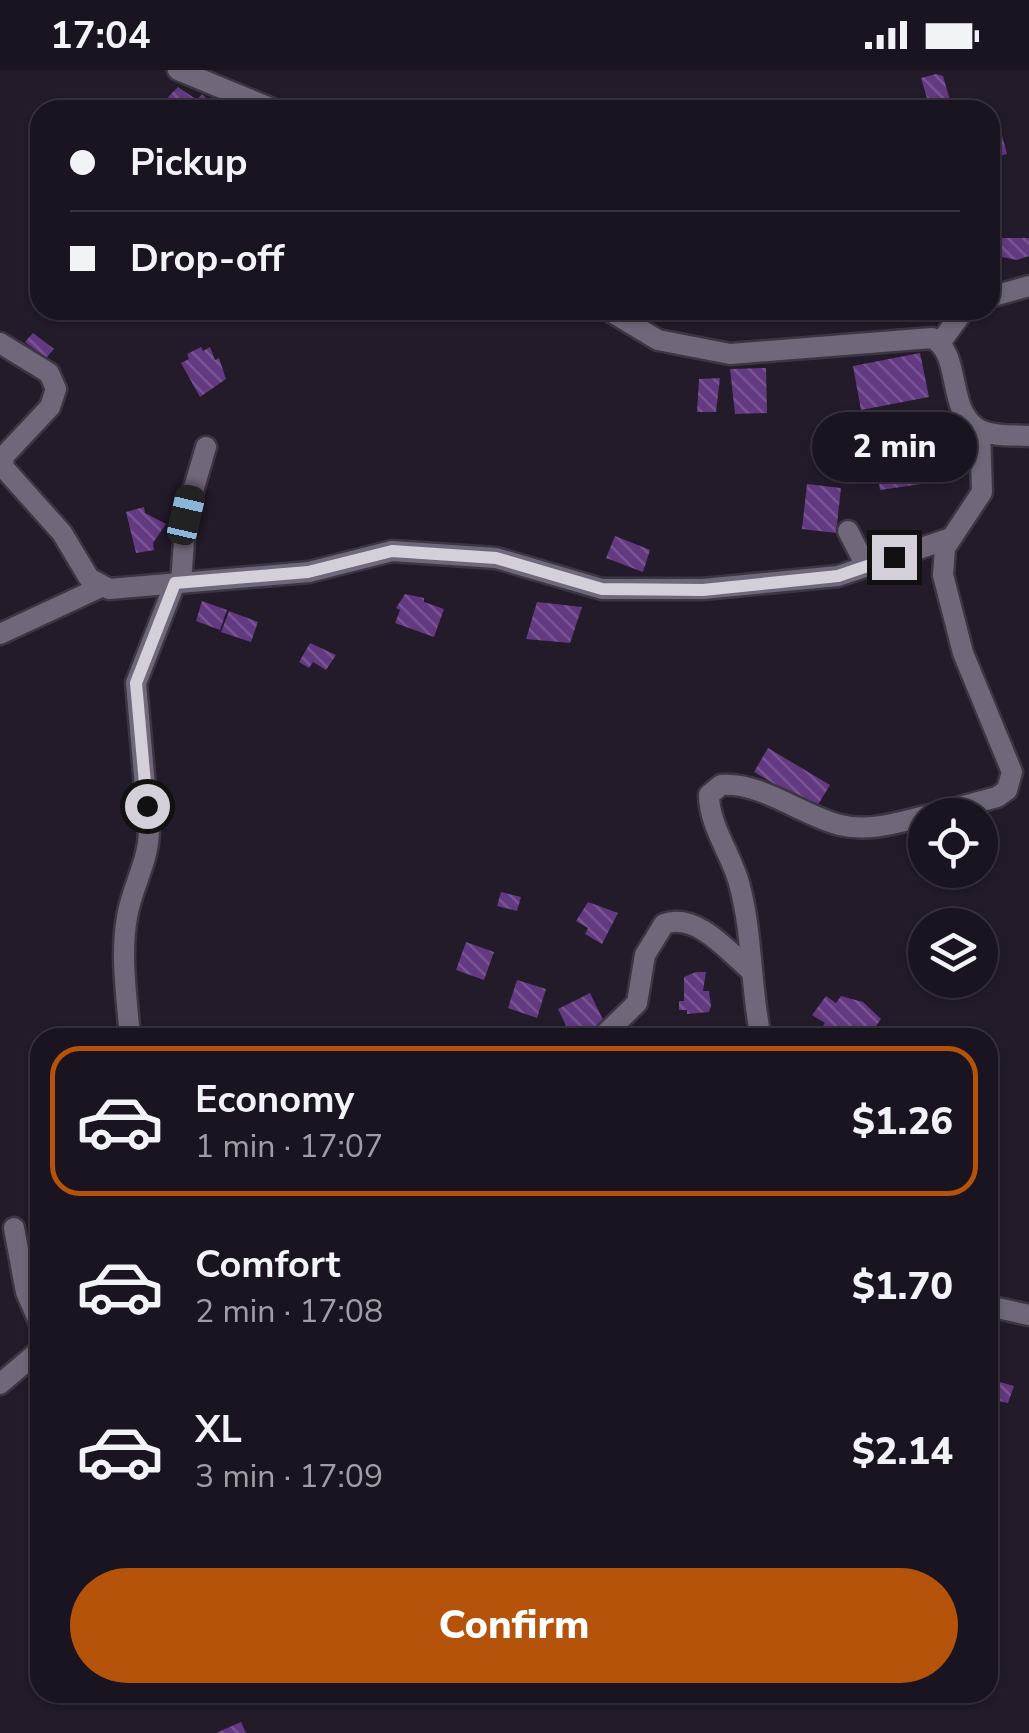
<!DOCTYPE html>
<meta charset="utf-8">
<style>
:root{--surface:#1a1420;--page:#231d29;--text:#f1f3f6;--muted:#9f9ea5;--line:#38333e;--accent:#b45309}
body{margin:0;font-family:"Nunito Sans",sans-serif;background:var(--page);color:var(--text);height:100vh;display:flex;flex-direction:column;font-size:38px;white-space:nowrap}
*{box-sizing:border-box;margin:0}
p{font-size:32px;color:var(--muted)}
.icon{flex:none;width:55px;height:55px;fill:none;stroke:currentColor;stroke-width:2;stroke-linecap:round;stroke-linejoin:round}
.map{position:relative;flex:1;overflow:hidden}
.panel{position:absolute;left:30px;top:958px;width:968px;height:675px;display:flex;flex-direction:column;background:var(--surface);border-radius:30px;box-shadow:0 2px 8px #0004,0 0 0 2px var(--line)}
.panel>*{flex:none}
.guide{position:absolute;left:30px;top:30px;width:970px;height:220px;border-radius:30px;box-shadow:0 2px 8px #0004,0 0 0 2px var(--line);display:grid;align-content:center;height:220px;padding:0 40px;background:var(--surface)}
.buttons{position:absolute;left:908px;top:728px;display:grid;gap:20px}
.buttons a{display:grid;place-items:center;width:90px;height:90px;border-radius:50%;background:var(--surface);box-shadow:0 2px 8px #0004,0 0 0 2px var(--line);font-size:50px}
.end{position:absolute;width:45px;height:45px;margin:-22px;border:12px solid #d4cfd9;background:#111;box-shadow:0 0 0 5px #111}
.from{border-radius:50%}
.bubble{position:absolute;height:70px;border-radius:35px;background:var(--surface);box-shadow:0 2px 8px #0004,0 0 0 2px var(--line);font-size:32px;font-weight:800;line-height:70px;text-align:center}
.car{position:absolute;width:30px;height:60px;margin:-30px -15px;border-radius:12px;box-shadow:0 0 8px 2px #0007;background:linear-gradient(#222 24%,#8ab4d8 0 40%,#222 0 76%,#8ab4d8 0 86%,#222 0)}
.guide b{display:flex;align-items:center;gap:35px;height:95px;font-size:38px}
.guide b+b{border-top:2px solid var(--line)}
.guide i{width:25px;height:25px;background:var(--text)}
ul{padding:18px 0 0;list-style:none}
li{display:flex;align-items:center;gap:30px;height:150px;margin:0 20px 15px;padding:0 20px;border:5px solid transparent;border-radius:30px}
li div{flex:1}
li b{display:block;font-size:38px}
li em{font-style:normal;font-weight:800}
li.active{border-color:var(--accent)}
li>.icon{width:90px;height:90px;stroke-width:1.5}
.primary-button{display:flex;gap:20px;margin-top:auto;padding:20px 40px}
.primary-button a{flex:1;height:115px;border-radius:60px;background:var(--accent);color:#fff;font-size:40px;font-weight:800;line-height:115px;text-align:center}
.status{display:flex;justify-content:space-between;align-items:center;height:70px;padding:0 50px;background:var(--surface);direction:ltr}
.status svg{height:28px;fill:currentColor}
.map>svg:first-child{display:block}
.building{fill:url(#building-back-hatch)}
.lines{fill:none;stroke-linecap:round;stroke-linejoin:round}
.minor-casing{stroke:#3c3542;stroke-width:25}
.minor{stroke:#71677a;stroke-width:20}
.route{stroke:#d4cfd9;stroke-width:12}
</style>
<div class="status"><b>17:04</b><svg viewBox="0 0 49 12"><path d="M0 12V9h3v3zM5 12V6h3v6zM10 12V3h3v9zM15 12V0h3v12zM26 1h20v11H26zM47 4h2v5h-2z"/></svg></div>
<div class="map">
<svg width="1029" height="1663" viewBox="0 0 1029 1663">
<defs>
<pattern id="building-back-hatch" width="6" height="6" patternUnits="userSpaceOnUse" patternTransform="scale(2.5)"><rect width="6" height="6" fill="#633981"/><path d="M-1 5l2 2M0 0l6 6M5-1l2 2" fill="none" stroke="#785592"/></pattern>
</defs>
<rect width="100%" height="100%" fill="#231a2a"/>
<g class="building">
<path d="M936,4L943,6L950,30L929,35L921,8Z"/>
<path d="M178,17L197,30L202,24L218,40H181L168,27Z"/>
<path d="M1000,58L1007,84L990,88V60Z"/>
<path d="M997,168H1029V186L1017,190L997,186Z"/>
<path d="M33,263L54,279L46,288L25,272Z"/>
<path d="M201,277L203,281L210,277L215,290L219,288L226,309L200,327L181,293L189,289L187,284Z"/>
<path d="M920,283L929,327L861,340L853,296Z"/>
<path d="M766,298L767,343L735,344L730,299Z"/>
<path d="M720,308L716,342H697L699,309Z"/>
<path d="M911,340L912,348L924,346L925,353L940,351L949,410L880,420L871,361L894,358L899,342Z"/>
<path d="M807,414L841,418L836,463L802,459Z"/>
<path d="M144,437L145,443L166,454L153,473L154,480L136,483L126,442Z"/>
<path d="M615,466L650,480L643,502L606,488Z"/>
<path d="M405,524L424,528V532L444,539L434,567L395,553L400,540L396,538Z"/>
<path d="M202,531L227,540L220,560L196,551Z"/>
<path d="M537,532L582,537L570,573L526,569Z"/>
<path d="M229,541L258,552L251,572L221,562Z"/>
<path d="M310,573L336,585L326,600L313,592L309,598L299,592Z"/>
<path d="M768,678L830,715L816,738L754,702Z"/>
<path d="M501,822L521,827L517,841L497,836Z"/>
<path d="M588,832L618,843L602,874L585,864L588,858L576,851Z"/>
<path d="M466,872L494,882L484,910L456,900Z"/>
<path d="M696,902H706L703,921H709L711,936L709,942L687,944V940H679V931H684V907Z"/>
<path d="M517,910L546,919L537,948L508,938Z"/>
<path d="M590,923L606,956L572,968L558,939Z"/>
<path d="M826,926L836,933L841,926L863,932L881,949L876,956L884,962L879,968H822L817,964L825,953L812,945Z"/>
<path d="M714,956V968H678V958Z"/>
<path d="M988,1310L999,1317L1000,1312L1014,1316L1008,1333L999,1331L997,1336L988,1338Z"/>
<path d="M241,1652L246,1663H216Z"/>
</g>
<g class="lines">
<defs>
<g id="minor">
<path d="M178,0L275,40"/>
<path d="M990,227L1029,216"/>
<path d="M608,240L658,270L730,284L932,268C963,284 945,341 980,360C994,367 1014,365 1029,366"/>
<path d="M0,273L49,303L56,319L50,337L4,386L3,397L62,463L89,508L109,519L309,502L392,481L496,488L602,519H703L838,506L951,468"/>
<path d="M940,273L964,240"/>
<path d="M848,461L866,496"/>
<path d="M181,512L186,445L206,377"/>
<path d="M0,564L101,517"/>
<path d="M930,745L997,727L1007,720L1012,702L963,583L943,505L945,478L982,422L980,360"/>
<path d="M130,968C127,928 120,886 127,847C132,817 148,793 149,762L136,613L175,513"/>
<path d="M601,968L637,933L645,885L664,854C696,842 728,881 750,900"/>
<path d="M761,968C750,916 753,864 739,813C731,784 709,755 709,725L721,715C762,712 801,745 840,755C869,762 896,753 925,746"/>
<path d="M14,1158L26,1222L40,1254"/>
<path d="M988,1236L1029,1245"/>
<path d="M0,1314L40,1280"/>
</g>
</defs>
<use href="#minor" class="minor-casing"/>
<use href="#minor" class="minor"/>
</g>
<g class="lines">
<path class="route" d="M147,736L136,613L175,513L308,502L392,481L496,488L602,519L703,520L838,506L894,487"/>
</g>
</svg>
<div class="buttons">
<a><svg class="icon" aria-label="locate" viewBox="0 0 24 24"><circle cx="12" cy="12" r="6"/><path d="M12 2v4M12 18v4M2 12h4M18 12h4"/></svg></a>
<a><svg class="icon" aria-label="layers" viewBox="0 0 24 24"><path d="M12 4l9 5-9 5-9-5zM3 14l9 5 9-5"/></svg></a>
</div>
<i class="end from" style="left:147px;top:736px"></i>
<i class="end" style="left:894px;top:487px"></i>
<div class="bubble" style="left:812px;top:342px;width:165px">2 min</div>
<i class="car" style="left:186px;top:445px;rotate:13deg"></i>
<div class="guide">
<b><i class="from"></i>Pickup</b>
<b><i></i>Drop-off</b>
</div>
<section class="panel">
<ul>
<li class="active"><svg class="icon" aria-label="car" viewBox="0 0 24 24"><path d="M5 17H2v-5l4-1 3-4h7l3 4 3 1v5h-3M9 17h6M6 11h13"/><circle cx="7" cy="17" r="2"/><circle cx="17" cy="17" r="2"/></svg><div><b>Economy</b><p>1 min · 17:07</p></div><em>$1.26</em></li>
<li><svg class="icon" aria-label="car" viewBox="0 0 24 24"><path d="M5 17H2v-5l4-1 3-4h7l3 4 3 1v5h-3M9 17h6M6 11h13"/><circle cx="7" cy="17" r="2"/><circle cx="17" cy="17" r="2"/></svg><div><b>Comfort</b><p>2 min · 17:08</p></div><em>$1.70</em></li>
<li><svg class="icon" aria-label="car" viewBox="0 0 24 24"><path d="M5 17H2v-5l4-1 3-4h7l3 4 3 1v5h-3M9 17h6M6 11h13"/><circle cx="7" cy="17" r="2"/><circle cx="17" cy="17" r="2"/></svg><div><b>XL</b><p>3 min · 17:09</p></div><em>$2.14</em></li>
</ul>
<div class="primary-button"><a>Confirm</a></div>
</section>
</div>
